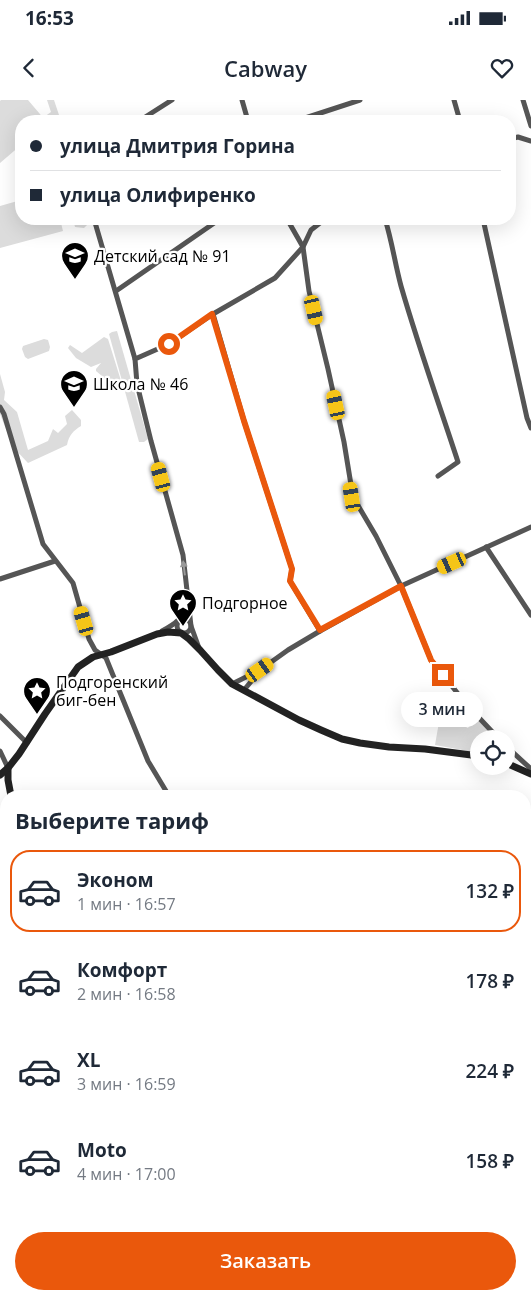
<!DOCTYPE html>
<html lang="ru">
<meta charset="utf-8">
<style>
:root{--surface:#fff;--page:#f6f6f7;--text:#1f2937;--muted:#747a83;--line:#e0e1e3;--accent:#ea580c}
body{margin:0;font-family:"Open Sans",sans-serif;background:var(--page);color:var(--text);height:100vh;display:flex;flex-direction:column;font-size:19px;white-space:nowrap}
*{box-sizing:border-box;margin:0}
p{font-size:16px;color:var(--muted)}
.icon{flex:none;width:28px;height:28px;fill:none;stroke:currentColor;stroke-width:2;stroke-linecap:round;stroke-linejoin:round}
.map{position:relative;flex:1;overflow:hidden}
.drawer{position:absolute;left:0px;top:690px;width:531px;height:510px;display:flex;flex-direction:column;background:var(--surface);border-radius:20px 20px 0 0;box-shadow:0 5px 20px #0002}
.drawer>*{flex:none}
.guide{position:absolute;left:15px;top:15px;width:501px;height:110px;border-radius:20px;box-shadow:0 5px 20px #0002;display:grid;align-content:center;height:110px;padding:0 15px;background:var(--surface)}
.fabs{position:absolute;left:470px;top:630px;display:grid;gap:10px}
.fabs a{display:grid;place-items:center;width:45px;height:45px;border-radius:50%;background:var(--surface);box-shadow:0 5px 20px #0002;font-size:25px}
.end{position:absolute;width:22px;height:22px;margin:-11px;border:6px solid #ea580c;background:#fff;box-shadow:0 0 0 2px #fff}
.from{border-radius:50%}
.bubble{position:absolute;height:35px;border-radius:18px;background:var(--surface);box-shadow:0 5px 20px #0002;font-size:16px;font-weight:600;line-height:35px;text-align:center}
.car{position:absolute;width:15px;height:30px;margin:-15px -8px;border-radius:6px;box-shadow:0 0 4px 1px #0007;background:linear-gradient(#f5c518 24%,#345 0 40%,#f5c518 0 76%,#345 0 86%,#f5c518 0)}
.guide b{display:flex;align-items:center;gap:18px;height:48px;font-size:19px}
.guide b+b{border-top:1px solid var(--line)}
.guide i{width:12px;height:12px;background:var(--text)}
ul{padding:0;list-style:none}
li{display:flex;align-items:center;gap:15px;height:82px;margin:0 10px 8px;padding:0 5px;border:2px solid transparent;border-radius:20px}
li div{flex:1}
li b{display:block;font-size:19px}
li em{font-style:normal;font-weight:600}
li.active{border-color:var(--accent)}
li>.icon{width:45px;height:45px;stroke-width:1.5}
h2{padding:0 15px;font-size:22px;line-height:60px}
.primary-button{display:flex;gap:10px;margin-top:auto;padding:10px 15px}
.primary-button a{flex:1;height:58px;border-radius:30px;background:var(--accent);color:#fff;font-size:20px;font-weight:600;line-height:58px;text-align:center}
.status{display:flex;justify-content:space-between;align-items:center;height:35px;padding:0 25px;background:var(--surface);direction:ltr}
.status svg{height:14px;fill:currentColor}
header{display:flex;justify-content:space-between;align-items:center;height:65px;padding:0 15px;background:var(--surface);font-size:22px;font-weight:600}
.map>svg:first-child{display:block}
.green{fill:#dcdcdc}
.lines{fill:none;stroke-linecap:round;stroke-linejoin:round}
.street{stroke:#555;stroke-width:5}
.secondary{stroke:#222;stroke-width:7}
.oneway{fill:#999}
.route{stroke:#ea580c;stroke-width:6}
.labels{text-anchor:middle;stroke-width:4.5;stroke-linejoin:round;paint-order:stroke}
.poi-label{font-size:16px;fill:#000;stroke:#fff;text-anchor:start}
</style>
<div class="status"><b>16:53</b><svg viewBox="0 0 49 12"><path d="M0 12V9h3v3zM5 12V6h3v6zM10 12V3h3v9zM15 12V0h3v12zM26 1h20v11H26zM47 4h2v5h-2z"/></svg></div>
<header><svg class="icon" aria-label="back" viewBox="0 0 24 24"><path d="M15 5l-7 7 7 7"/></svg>Cabway<svg class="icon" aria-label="heart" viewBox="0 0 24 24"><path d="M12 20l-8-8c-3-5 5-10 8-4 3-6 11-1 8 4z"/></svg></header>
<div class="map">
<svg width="531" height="1200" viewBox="0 0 531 1200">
<rect width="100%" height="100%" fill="#fff"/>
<g class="green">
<path d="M1,0H28L45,20L44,17L51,12L47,0H54L61,21H21V45L0,63V1Z"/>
<path d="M21,100V119H60L63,131L0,148V106Z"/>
<path d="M73,119H88L89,123L84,128L75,127Z"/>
<path d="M117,231L148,339L144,342H139L109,234L112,232Z"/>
<path d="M104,237L108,239L122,284L118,287L114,286L96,271V269L101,263L91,267L76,258L68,248L70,245L82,253Z"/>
<path d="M44,239L48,240L50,247L49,251L28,259L25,257L22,249L23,246Z"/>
<path d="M0,274L5,292L4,300L17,312L28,350L48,341L53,329L58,333L67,324L65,316L72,310L81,320V326C73,331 69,335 67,345L28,363L13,347L0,314Z"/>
<path d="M444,616L468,628L475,617L496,639H479V653L435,645L439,622Z"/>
<path d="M525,959L531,962V993L525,990Z"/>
</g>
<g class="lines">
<g class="street">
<path d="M242,0L248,21"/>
<path d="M454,0L460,21"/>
<path d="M523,0L531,26"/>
<path d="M139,21L172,0"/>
<path d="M296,21L360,0"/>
<path d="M510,39L518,37L531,41"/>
<path d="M94,119L135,259"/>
<path d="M287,119L303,147L309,191L328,269L344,342L353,397L376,436L401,486L431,560L467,605L499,639"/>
<path d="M385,119C392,141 395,164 401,186C418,245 439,304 458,362L438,376"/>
<path d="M483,119L527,318L531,328"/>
<path d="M116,191L220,119"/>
<path d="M213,214L244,321L292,469L290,481L320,531"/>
<path d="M0,307L4,314L43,444L73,483L89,539L95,550L106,558L148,661L169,696"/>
<path d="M486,447L531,515"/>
<path d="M0,479L55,461"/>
<circle cx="184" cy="526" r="7"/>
<path d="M162,531C177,523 182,519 187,503"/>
<path d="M199,548L191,526L183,455L151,341L137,284L135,259L169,244L213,214L275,178L303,147L311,130L325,119"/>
<path d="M232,584L260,570L288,550L320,531L401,486L531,427"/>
<path d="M244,590L259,572"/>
<path d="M0,616L27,643"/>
<path d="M506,646L531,669"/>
<path d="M0,651L8,668"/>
<path d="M525,728H531"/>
<path d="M525,790L531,791"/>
<path d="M525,888L531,890"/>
<path d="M0,997L6,994"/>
<path d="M525,1120L527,1123L525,1136"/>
<path d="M525,1139L531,1154"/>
<path d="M0,1157L6,1153"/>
<path d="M525,1192L531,1189"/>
<path d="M124,1194L139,1200"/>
<path d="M480,1194L503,1200"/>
<path d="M377,1200L380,1194"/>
<path d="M508,1200L521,1194"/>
</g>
<g class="secondary">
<path d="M506,663L531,674"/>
<path d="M8,668V680L11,696"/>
<path d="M0,675L8,668L19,654L45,614L78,567L93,557L111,552L157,534L168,532L181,533L189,539L200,550L218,570L232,584L299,620L321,630L342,639L360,643L389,647L425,649L479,656"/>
<path d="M275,1194L278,1200"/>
</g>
</g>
<defs><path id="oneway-solid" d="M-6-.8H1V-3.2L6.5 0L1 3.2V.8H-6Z" transform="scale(1.25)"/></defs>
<use class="oneway" href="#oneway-solid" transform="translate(184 468) rotate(-97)"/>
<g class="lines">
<path class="route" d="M169,244L212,214L244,321L292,469L290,481L320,530L401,486L431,560L443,575"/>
</g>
<defs>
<symbol id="school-pin" viewBox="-11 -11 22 30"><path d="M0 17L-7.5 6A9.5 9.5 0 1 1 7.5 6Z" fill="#000" stroke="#fff"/><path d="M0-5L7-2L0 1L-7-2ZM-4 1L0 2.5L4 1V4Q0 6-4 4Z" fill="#fff"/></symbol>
<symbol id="sight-pin" viewBox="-11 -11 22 30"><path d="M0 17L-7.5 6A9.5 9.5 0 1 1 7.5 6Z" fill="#000" stroke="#fff"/><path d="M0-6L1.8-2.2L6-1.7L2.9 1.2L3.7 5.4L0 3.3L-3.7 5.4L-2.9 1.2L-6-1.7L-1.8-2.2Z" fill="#fff"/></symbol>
</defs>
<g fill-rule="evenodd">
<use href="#school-pin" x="59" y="140" width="32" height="43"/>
<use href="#school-pin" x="58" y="268" width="32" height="43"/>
<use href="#sight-pin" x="167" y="487" width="32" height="43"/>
<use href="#sight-pin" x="21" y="575" width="32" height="43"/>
</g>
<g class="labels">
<g class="poi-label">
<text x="94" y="162">Детский сад № 91</text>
<text x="93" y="290">Школа № 46</text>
<text x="202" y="509">Подгорное</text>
<text x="56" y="588">Подгоренский<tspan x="56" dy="18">биг-бен</tspan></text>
</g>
</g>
</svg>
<div class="fabs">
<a><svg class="icon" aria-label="locate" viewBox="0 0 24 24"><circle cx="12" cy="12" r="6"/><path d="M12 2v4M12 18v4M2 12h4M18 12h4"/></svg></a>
</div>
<i class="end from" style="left:169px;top:244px"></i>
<i class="end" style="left:443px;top:575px"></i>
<div class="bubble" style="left:401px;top:592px;width:82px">3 мин</div>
<i class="car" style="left:314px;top:210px;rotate:167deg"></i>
<i class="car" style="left:336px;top:305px;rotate:348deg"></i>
<i class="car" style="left:161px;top:377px;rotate:345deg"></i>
<i class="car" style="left:352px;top:397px;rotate:351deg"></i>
<i class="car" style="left:452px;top:463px;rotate:246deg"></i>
<i class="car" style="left:84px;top:521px;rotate:344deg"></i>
<i class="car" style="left:260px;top:570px;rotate:55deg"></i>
<div class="guide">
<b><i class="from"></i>улица Дмитрия Горина</b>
<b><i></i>улица Олифиренко</b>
</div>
<section class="drawer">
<h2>Выберите тариф</h2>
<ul>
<li class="active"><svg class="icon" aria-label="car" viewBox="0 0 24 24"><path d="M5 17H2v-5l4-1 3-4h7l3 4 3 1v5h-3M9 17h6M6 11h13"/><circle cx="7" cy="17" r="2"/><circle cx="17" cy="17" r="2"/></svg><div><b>Эконом</b><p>1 мин · 16:57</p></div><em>132 ₽</em></li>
<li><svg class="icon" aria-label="car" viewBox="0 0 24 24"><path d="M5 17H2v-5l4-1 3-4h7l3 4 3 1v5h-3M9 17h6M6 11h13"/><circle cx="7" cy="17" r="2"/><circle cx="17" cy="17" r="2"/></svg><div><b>Комфорт</b><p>2 мин · 16:58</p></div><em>178 ₽</em></li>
<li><svg class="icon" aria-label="car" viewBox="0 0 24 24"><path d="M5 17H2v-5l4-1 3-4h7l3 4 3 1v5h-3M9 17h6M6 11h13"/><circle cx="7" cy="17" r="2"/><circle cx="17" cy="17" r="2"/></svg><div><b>XL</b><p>3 мин · 16:59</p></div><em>224 ₽</em></li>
<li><svg class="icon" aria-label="car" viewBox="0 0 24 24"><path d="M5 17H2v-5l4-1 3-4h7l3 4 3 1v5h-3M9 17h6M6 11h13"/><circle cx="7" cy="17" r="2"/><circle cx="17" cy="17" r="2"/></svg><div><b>Moto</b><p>4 мин · 17:00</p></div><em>158 ₽</em></li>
</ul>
<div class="primary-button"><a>Заказать</a></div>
</section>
</div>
